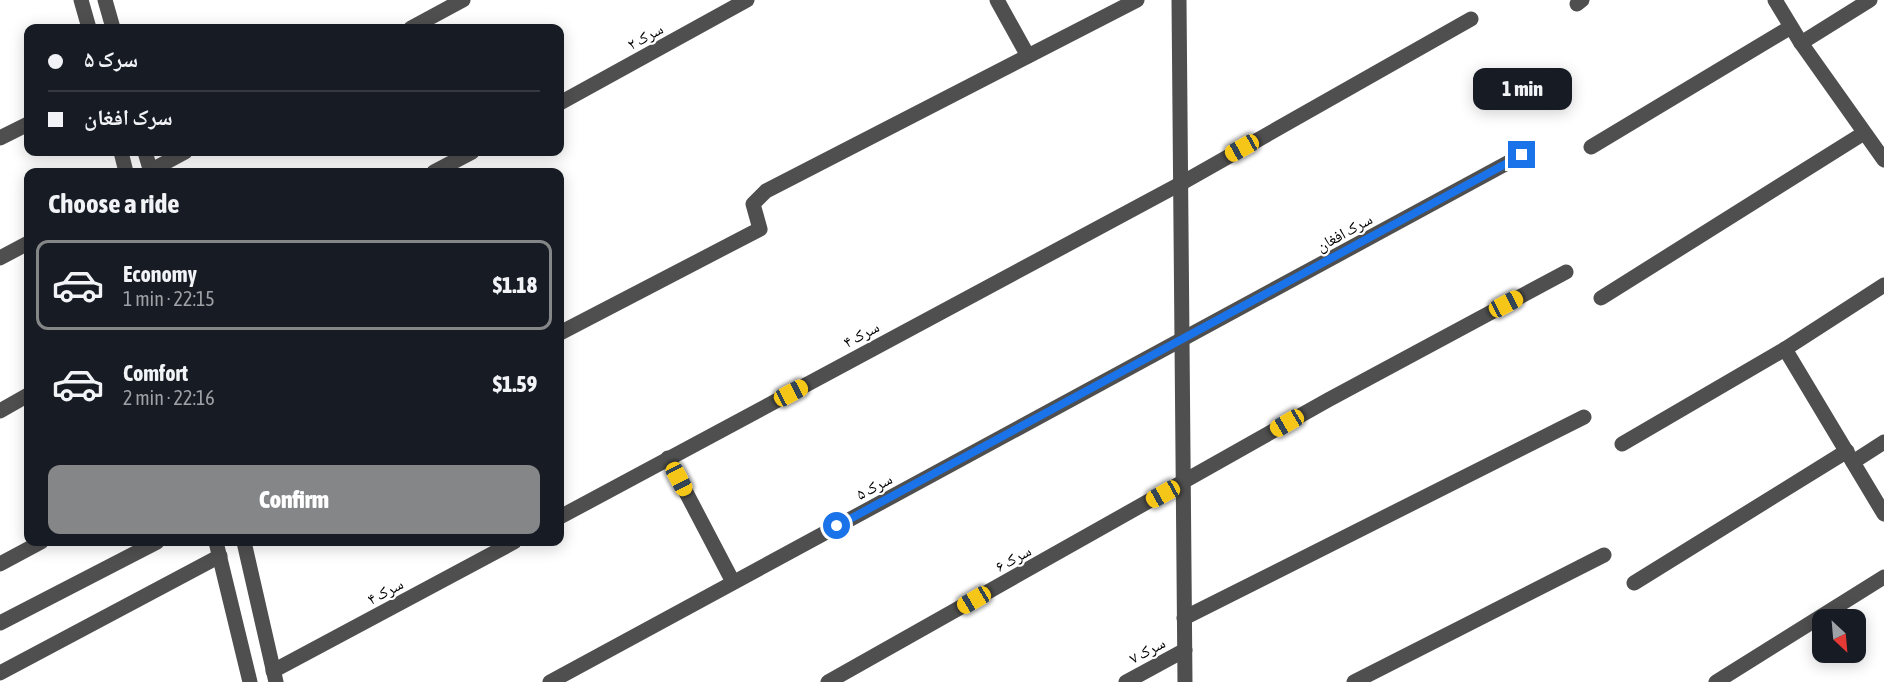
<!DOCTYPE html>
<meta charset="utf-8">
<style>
:root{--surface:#171b24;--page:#242831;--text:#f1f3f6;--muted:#9ea1a6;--line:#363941;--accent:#858687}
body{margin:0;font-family:"Asap Condensed","Noto Naskh Arabic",sans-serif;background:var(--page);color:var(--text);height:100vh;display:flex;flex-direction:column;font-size:22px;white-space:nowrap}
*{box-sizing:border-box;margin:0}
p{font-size:20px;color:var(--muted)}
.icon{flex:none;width:33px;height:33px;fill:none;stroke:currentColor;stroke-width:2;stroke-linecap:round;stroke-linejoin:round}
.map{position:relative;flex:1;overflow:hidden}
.sheet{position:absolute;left:24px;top:168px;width:540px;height:378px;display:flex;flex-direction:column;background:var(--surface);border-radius:12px;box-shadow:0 3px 15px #0003}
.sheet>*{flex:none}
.banner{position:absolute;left:24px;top:24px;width:540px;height:132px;border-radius:12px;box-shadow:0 3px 15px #0003;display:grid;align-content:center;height:132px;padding:0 24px;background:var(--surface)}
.needle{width:39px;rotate:154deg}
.buttons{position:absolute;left:1812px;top:609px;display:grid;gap:12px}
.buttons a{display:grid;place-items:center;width:54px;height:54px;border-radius:12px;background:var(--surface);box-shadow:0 3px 15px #0003;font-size:30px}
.end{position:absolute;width:27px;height:27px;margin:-14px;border:8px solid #1a73e8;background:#fff;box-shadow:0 0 0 3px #fff}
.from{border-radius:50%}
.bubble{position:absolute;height:42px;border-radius:12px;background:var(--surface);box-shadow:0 3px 15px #0003;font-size:20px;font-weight:800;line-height:42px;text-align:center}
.car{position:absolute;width:18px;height:36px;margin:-18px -9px;border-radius:8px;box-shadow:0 0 4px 2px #0007;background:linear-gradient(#f5c518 24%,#345 0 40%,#f5c518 0 76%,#345 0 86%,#f5c518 0)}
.banner b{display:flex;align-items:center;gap:21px;height:57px;font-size:22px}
.banner b+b{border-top:2px solid var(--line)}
.banner i{width:15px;height:15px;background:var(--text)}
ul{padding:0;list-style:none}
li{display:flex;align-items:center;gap:18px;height:90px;margin:0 12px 9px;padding:0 12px;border:3px solid transparent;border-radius:12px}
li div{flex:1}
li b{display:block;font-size:22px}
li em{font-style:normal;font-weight:800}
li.current{border-color:var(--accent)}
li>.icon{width:54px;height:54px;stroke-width:1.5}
h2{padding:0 24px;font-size:27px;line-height:72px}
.cta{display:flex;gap:12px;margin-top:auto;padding:12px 24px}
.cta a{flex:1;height:69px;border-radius:12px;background:var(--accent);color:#fff;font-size:24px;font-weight:800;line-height:69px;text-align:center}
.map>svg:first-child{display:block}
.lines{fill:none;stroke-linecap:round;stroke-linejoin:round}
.minor{stroke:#4f4f4f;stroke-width:15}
.route{stroke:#1a73e8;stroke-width:8}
.labels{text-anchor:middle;stroke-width:4.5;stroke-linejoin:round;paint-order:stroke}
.street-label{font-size:16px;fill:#000;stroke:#fff}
</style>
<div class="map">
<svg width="1884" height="682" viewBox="0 0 1884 682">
<rect width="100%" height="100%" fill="#fff"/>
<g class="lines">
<g class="minor">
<path d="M81,0L89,28"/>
<path d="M105,0L113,28"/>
<path d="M997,0L1028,56"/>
<path d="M1179,0L1185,682"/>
<path d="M1775,0L1801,43L1884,160"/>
<path d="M1577,4L1582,0"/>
<path d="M411,28L463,0"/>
<path d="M1801,43L1870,0"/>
<path d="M560,103L747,0"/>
<path d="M0,138L28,124"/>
<path d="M1591,147L1791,27"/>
<path d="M121,152L126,172"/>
<path d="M145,152L151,172"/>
<path d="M150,171L185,152"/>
<path d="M434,172L472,152"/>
<path d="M0,258L28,243"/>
<path d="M1601,298L1864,133"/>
<path d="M560,333L760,229L753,204L766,191L1137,0"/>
<path d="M1785,349L1884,514"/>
<path d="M0,411L28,395"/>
<path d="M1622,444L1785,349L1884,285"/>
<path d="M668,458L733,582"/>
<path d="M1853,462L1884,442"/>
<path d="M560,517L1180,184L1471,19"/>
<path d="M216,542L250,682"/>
<path d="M244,542L276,682"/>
<path d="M0,564L41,542"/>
<path d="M1634,583L1847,451"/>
<path d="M1184,618L1584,417"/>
<path d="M0,623L157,542"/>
<path d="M273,671L514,542"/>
<path d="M0,673L220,556"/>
<path d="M550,682L1522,155"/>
<path d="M828,682L1328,400L1566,272"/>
<path d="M1126,682L1185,650"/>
<path d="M1354,682L1604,555"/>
<path d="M1716,682L1884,577"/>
</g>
</g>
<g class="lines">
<path class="route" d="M837,526L1522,155"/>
</g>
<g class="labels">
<g class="street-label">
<text transform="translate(645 36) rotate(-29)" y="6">سرک ۲</text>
<text transform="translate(1344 232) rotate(-29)" y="6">سرک افغان</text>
<text transform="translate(861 334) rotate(-28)" y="6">سرک ۴</text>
<text transform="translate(874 486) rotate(-28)" y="6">سرک ۵</text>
<text transform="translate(1013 558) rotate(-29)" y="6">سرک ۶</text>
<text transform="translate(385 591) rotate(-28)" y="6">سرک ۴</text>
<text transform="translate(1147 650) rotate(-28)" y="6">سرک ۷</text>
</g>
</g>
</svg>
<div class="buttons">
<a><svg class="needle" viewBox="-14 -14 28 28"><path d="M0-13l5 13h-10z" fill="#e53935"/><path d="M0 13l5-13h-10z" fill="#9ea1a6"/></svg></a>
</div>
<i class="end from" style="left:837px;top:526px"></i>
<i class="end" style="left:1522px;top:155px"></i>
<div class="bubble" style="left:1473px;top:68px;width:99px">1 min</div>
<i class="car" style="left:1242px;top:148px;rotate:241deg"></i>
<i class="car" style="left:1506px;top:304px;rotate:62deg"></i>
<i class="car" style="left:791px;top:393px;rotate:62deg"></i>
<i class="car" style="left:1287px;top:423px;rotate:240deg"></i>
<i class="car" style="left:679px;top:479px;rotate:152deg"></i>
<i class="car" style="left:1163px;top:494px;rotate:241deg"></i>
<i class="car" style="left:974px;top:600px;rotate:240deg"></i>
<div class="banner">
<b><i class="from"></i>سرک ۵</b>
<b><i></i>سرک افغان</b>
</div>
<section class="sheet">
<h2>Choose a ride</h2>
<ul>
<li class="current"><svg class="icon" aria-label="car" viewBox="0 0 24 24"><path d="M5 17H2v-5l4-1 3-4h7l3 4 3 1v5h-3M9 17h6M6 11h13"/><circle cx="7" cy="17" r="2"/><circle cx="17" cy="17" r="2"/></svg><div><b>Economy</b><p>1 min · 22:15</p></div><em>$1.18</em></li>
<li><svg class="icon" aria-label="car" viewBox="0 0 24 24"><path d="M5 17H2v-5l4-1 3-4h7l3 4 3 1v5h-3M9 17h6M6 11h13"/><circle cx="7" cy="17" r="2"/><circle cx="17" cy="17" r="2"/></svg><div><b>Comfort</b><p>2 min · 22:16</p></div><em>$1.59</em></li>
</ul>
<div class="cta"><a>Confirm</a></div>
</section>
</div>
